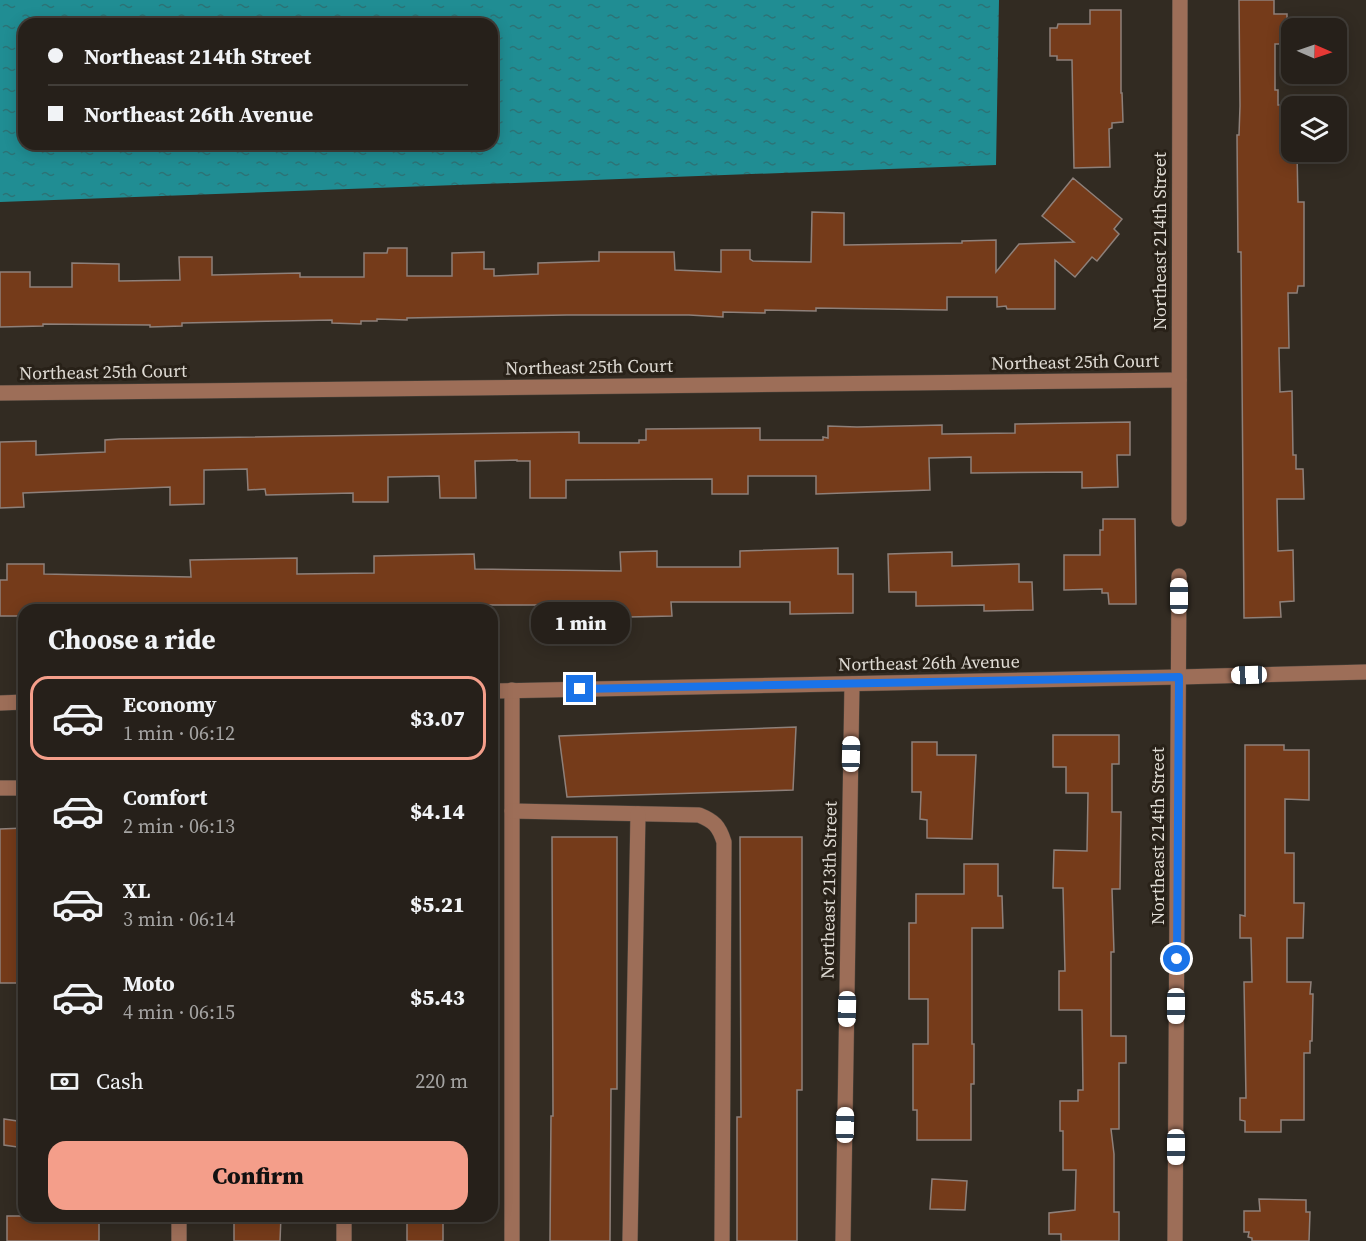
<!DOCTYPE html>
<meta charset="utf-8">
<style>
:root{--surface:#26201a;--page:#2e2823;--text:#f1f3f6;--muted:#a4a3a2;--line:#423e39;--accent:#f49e8a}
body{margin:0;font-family:"Source Serif 4",serif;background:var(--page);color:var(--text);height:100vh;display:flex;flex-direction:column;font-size:22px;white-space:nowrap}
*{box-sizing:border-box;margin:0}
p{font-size:20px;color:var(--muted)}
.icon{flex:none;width:33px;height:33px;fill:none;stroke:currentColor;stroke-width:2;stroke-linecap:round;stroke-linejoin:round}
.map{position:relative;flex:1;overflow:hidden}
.side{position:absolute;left:18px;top:604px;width:480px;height:618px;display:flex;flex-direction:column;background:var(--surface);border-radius:18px;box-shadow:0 3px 15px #0003,0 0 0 2px var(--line)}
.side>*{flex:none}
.guide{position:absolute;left:18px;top:18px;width:480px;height:132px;border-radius:18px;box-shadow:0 3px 15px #0003,0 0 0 2px var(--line);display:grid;align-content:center;height:132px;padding:0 30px;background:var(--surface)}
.needle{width:39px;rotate:92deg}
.tools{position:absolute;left:1281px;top:18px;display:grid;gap:12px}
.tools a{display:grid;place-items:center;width:66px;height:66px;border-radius:12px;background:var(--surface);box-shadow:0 3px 15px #0003,0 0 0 2px var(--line);font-size:30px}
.end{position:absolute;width:27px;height:27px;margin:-14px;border:8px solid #1a73e8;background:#fff;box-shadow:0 0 0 3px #fff}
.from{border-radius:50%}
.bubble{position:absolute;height:42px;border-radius:18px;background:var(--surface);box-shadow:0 3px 15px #0003,0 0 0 2px var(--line);font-size:20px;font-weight:800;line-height:42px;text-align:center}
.car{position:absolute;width:18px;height:36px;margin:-18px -9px;border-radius:8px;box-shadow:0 0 4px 2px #0007;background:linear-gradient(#fff 24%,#345 0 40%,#fff 0 76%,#345 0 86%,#fff 0)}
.guide b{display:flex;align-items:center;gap:21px;height:57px;font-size:22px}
.guide b+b{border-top:2px solid var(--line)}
.guide i{width:15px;height:15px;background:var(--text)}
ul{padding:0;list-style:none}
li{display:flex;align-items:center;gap:18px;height:84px;margin:0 12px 9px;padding:0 18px;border:3px solid transparent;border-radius:18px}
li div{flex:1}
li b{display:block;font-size:22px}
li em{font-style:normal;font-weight:800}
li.active{border-color:var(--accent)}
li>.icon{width:54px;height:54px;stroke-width:1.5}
h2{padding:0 30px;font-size:27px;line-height:72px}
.pay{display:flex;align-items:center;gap:15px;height:66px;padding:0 30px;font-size:22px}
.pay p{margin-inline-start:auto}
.cta{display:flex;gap:12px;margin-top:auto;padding:12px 30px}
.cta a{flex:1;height:69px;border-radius:18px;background:var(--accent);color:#111;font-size:24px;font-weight:800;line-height:69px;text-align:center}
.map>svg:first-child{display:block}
.water{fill:url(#water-ripples);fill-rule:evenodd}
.building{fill:#753b1a;stroke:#8e807a;stroke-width:1.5}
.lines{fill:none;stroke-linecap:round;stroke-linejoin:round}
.minor-casing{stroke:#4e473f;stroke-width:16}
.minor{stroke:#9d6e58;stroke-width:15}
.route{stroke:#1a73e8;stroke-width:8}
.labels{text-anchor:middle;stroke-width:6;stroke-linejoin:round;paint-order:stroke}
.street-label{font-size:18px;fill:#e0dcd5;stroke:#282118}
</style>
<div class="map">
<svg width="1366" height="1241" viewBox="0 0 1366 1241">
<defs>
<pattern id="water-ripples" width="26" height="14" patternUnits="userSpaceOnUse" patternTransform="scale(1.5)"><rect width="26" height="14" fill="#208d93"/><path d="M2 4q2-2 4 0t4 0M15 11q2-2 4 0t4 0" fill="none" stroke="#2c7376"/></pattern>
</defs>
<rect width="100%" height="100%" fill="#322b22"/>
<path class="water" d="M0,0H999L996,165L0,202ZM24,24H492V144H24Z"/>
<g class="building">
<path d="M1239,0H1274V14H1287V44H1275V90H1278V105H1288V146H1292V152H1297L1298,202H1304V286H1298L1297,293H1288L1289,348H1279L1280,392L1292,391L1293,455H1296V469H1303L1304,499H1277L1278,551L1293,550L1294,601L1280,602L1281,617L1244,618L1241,252H1238L1237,135H1239L1240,106Z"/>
<path d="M1090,10H1121V93H1122L1123,122L1112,123V128L1109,129L1110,167L1074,168L1072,60H1057V56H1050V28H1057L1058,24H1090Z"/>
<path d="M1073,178L1122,219L1114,229L1119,234L1097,261L1092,257L1075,277L1055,260V309H1007L1006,306L997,307V297H947V310L816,308V311L765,310V313L723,312V317L689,315H567L407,318V320L377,319V321H361V324L332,323V320L182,323V326L150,327V325L43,324V326L0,327V272H30V287H72V263L119,264V281L180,280L179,257H212V275L300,273V277H364V253H387L388,248H407V276H452V253L484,252V269H494V276L538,274V263L599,261V252H674L675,270L721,272V250H750V259L753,261L811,262L812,212L844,213V245L962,243V241L996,240V272L1019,244L1074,242L1042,216Z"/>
<path d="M1130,422V455H1117L1118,487L1082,488V472L971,473V457L929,458L930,490L816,494V476H748V494H712V479L566,480V498H530V461H517V460L475,461L476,498H440L439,476L388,477V502H353V493L266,495L265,489L248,490L247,469L204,470V504L170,505V487L23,493L24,507L0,508V442L36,441V455L105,452V440L119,439L579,432V443H639V440H646V429L760,428V440H823V437L828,438V426L857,427L942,425V434L1015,433V424Z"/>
<path d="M1103,519H1135L1136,604H1109L1108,593H1102V589L1064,590V555H1100V530H1103Z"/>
<path d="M838,548V574H853V613L790,614V602H671L672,616L586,618V619H557V608H552V605H489L490,610H374L373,609L24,610V616H0V580H7V564H44V574L191,577L190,560L297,558V574L374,573V556L474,554L475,569L621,571L620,552L657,551V567H740V551Z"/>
<path d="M952,552V566L1019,564V582H1032L1033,610L984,611V605L916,606V592H889L888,554Z"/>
<path d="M796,727L793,790L567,797L559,736Z"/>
<path d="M1053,735H1119V764H1112V812H1121L1120,889H1112L1114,952H1111V1036H1126V1063H1119V1129H1111L1114,1154V1212H1119V1241H1061V1234H1049V1213L1075,1210L1076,1170H1063V1131H1060V1101H1078V1090H1083L1082,1010H1059V971H1065L1063,888H1053L1054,850L1087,851L1088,793H1066V767H1053Z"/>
<path d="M912,742H937V755H976L972,839L927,838V820L920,819L921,792H912Z"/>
<path d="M1245,745H1284V750H1309V800L1285,799V853H1294V903H1304L1303,938H1287V982H1311L1310,994H1313L1312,1041H1310V1053H1304V1120H1281V1132H1245V1121L1240,1120V1098H1246L1244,982H1252L1251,938H1240V915L1245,916Z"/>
<path d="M24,828V983H0V829Z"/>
<path d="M552,837H617V1089H611L610,1241H550L551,1116H553Z"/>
<path d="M740,837H802V1090H797V1241H737V1117H741Z"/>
<path d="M964,864H998V896H1002L1003,928H972V1044H974V1084H971V1140H917V1110H913V1044H928V999H909V923H916V894H964Z"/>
<path d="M4,1119L24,1122V1148L4,1145Z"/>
<path d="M932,1179L967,1181L965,1210L930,1209Z"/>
<path d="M1259,1199L1306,1200V1212H1310L1309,1241H1252V1238L1248,1237L1249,1232H1244V1211H1260Z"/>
<rect x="7" y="1216" width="92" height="25"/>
<path d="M234,1216H281L280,1241H234Z"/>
<rect x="407" y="1216" width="36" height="25"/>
</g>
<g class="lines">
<defs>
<g id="minor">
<path d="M0,393L1179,380"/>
<path d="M1179,519L1180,0"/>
<path d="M512,690V1241"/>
<path d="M492,691L1179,677L1366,672"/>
<path d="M0,703L24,702"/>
<path d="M0,788H24"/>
<path d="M512,811L699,815C714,821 719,826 724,842L722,1241"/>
<path d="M179,1216V1241"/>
<path d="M344,1241V1216"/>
<path d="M630,1241L638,814"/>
<path d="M843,1241L852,684"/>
<path d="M1175,1241L1179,576"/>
</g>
</defs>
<use href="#minor" class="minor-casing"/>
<use href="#minor" class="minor"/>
</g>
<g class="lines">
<path class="route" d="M580,689L1179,677L1177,959"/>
</g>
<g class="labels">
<g class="street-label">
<text transform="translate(1160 241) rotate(-90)" y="6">Northeast 214th Street</text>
<text transform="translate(1075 362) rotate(-1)" y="6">Northeast 25th Court</text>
<text transform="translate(589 367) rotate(-1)" y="6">Northeast 25th Court</text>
<text transform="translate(103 372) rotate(-1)" y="6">Northeast 25th Court</text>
<text transform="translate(929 663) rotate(-1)" y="6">Northeast 26th Avenue</text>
<text transform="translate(1158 836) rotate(-90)" y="6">Northeast 214th Street</text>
<text transform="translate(829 890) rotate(-89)" y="6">Northeast 213th Street</text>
</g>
</g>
</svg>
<div class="tools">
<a><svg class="needle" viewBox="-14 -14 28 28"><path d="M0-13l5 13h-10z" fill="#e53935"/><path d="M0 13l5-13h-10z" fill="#a4a3a2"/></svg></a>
<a><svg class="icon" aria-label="layers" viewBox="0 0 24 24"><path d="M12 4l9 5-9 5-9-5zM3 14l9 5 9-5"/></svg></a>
</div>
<i class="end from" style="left:1177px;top:959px"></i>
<i class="end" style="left:580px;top:689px"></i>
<div class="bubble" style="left:531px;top:602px;width:99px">1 min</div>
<i class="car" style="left:1179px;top:596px;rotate:0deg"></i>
<i class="car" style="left:1249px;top:675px;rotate:268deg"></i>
<i class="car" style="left:851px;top:754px;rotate:1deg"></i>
<i class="car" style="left:1176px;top:1006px;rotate:180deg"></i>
<i class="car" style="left:847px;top:1009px;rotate:181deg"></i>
<i class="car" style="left:845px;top:1125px;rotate:1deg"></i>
<i class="car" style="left:1176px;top:1147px;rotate:180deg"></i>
<div class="guide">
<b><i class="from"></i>Northeast 214th Street</b>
<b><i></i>Northeast 26th Avenue</b>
</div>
<section class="side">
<h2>Choose a ride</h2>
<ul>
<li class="active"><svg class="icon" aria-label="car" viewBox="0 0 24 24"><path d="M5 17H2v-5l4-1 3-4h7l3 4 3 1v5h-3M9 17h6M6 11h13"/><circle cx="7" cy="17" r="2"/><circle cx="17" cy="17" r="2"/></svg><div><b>Economy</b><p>1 min · 06:12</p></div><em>$3.07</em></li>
<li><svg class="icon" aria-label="car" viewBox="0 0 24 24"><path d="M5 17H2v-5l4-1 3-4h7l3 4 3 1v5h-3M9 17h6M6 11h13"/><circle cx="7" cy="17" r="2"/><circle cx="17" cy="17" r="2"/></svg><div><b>Comfort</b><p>2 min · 06:13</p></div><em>$4.14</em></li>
<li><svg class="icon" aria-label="car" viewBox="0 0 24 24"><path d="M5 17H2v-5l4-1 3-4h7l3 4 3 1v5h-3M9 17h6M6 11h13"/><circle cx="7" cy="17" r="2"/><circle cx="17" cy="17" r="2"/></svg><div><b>XL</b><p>3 min · 06:14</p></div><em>$5.21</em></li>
<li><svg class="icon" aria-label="car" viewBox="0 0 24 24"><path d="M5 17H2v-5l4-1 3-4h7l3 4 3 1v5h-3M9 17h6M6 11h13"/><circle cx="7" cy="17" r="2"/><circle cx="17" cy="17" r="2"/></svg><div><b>Moto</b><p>4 min · 06:15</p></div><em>$5.43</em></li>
</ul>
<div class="pay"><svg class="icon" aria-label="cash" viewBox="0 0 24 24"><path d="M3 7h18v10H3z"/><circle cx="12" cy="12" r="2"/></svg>Cash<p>220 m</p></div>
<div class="cta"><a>Confirm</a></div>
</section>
</div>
